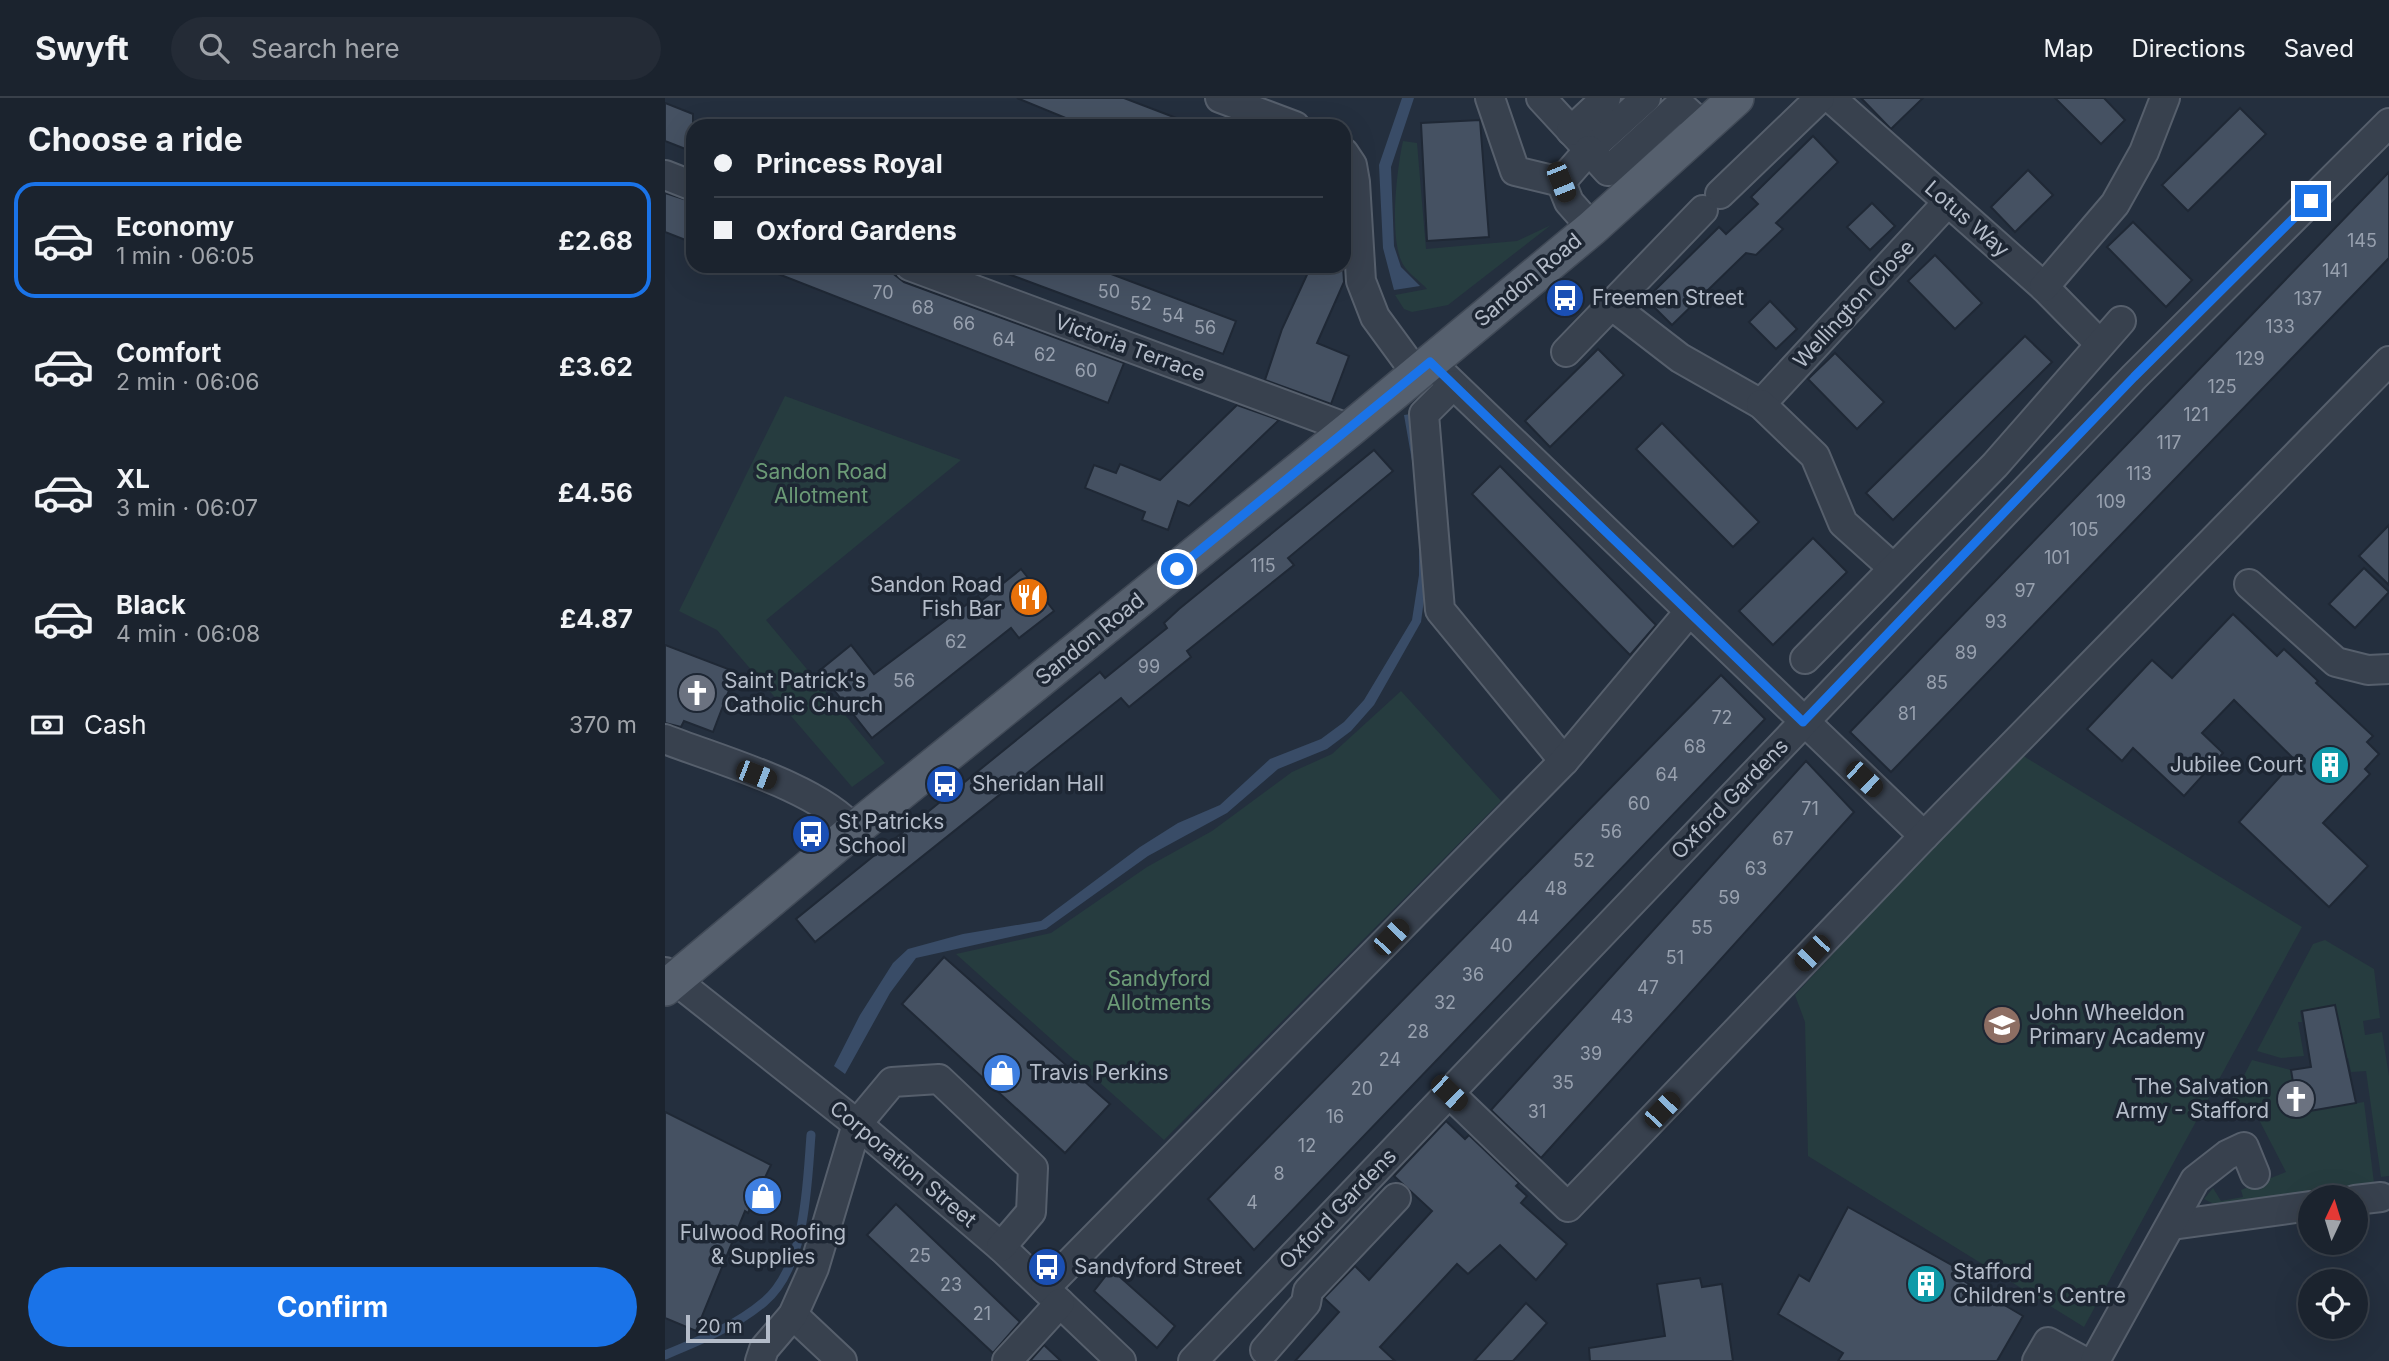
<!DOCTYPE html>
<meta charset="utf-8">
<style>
:root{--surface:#1b232e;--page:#242b36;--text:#f1f3f6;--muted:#a0a4aa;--line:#39404a;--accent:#1a73e8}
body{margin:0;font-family:Inter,sans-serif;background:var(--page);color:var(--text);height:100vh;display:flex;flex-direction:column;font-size:26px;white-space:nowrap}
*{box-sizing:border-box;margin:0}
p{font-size:23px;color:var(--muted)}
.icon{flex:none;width:38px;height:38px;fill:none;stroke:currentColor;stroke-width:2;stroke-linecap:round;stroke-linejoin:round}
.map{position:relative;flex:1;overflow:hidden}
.details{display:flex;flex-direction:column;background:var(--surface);width:665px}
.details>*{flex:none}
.top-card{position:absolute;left:21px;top:21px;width:665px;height:154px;border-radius:21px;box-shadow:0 7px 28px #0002,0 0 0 2px var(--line);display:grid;align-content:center;height:154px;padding:0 28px;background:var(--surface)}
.needle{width:46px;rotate:4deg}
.tools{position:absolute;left:1633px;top:1087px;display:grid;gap:14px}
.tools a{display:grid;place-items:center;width:70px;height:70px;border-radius:50%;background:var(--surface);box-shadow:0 7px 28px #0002,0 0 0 2px var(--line);font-size:35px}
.scale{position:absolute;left:21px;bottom:18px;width:84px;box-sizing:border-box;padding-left:7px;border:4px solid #b4bcc9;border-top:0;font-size:19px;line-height:24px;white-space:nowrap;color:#b4bcc9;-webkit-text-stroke:5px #1d2633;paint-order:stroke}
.end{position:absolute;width:32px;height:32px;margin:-16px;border:9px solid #1a73e8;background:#fff;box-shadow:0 0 0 4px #fff}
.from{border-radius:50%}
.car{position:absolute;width:21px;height:42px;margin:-21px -10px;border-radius:9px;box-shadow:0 0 5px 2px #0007;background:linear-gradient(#222 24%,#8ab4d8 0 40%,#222 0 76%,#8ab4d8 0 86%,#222 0)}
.top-card b{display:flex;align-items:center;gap:24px;height:66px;font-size:26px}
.top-card b+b{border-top:2px solid var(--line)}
.top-card i{width:18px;height:18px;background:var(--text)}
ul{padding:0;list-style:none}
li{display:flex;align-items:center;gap:21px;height:116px;margin:0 14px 10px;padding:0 14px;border:4px solid transparent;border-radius:21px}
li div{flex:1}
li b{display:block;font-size:26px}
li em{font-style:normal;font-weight:700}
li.selected{border-color:var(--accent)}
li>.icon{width:63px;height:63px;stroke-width:1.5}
h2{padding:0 28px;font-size:32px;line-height:84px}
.pay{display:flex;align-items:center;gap:18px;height:77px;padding:0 28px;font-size:26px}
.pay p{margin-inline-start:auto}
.action{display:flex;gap:14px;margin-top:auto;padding:14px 28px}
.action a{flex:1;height:80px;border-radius:42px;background:var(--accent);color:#fff;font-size:28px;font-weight:700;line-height:80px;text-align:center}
header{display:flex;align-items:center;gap:42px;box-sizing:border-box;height:98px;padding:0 35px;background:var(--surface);border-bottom:2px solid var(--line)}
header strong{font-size:33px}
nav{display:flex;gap:38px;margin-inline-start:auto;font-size:24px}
.search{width:490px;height:63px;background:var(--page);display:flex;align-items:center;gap:18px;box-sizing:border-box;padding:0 24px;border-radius:38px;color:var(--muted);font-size:26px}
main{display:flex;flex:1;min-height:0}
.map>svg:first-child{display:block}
.green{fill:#263c3f}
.water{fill:#394c67}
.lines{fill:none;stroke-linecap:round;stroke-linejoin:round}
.stream{stroke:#394c67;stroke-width:9}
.building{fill:#455162;stroke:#1f2835;stroke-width:2}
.minor-casing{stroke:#565f6c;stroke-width:32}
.major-casing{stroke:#414a57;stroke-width:38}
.minor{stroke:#38414e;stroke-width:28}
.major{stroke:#56606e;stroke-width:35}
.route{stroke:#1a73e8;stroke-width:9}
.labels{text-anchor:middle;stroke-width:7;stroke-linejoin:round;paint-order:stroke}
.number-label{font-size:18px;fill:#98a1af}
.street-label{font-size:21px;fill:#b4bcc9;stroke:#1d2633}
.poi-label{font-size:21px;fill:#b4bcc9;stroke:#1d2633;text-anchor:start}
.park-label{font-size:21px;fill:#6b9a76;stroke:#1d2633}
</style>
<header>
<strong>Swyft</strong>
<div class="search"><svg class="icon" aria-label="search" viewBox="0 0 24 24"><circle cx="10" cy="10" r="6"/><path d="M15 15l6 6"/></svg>Search here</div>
<nav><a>Map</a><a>Directions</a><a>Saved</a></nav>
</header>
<main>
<section class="details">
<h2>Choose a ride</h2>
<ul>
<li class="selected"><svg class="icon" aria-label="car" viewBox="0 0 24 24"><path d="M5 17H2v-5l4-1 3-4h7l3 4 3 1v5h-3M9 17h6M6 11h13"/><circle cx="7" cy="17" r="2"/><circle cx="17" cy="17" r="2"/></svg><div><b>Economy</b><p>1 min · 06:05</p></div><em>£2.68</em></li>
<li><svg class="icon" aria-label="car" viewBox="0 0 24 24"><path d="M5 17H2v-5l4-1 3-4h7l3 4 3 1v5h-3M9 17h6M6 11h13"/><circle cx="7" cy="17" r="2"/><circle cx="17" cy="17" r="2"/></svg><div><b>Comfort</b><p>2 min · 06:06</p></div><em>£3.62</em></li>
<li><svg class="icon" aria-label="car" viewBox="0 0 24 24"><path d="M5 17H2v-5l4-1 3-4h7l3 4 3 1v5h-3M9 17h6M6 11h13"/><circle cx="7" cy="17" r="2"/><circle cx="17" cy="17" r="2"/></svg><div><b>XL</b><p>3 min · 06:07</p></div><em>£4.56</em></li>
<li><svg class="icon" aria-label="car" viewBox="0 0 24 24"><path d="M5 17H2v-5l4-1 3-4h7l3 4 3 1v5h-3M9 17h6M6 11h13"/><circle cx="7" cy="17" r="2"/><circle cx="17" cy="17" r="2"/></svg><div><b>Black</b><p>4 min · 06:08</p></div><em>£4.87</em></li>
</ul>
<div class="pay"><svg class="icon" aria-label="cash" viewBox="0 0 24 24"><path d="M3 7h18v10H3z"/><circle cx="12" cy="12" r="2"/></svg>Cash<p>370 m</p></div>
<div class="action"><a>Confirm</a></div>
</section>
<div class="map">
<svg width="1724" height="1263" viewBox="0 0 1724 1263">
<rect width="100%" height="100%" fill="#242f3e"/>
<g class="green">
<path d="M738,43L752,45L761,151L852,143L886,127L783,207L747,214L739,211L730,197L762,191C755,183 744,176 739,168C723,144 732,70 738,43Z"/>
<path d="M120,298L296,362L101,522L220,665L187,689L52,532L14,513Z"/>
<path d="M736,593L836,703L499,1042L291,856L386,835L482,769L547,733L627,674L667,656Z"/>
<path d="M1352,654L1637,829L1419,1229L1143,1058L1140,924L1130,897Z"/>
<path d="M1660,842L1709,871L1715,920L1698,923L1700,937L1717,934L1724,978V1078L1716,1079L1701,973L1686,974L1683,960H1679L1670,907L1635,913L1637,924H1633L1639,958L1616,960L1592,953L1648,846Z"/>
<path d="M1587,962L1626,972L1633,1015L1699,1004L1709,1085L1581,1108L1557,1110L1539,1101L1548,1090L1556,1103L1578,1099L1576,1092L1621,1074L1589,1012L1567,1018L1559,1016Z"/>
</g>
<g class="water">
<path d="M737,0H749L726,69L729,148L736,169L755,188L729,192L718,150L714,67Z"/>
<path d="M753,315L762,479L756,524L709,607L686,633L662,651L613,671L562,715L483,758L381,831L251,860L225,895L180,976L169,968L195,917L228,865L243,851L298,836L376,823L475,749L513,725L555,707L605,661L656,641L679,624L699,602L747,522L754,477V403L739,317Z"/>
</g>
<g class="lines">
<path class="stream" d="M0,1257C34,1243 71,1228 99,1204C141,1169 142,1087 146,1037"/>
</g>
<g class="building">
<path d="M352,0H459L527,26L420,28Z"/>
<path d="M1196,0H1258L1226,31Z"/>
<path d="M1390,0H1439L1460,22L1436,46Z"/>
<path d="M0,5L28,16V54L0,43Z"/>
<path d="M1575,10L1601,36L1523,113L1497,87Z"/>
<path d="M815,22L824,139L762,143L756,25Z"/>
<path d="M1148,38L1173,64L1111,125L1118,131L1091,157L1081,155L1007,227L981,201L1054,129L1061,136L1093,106L1086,99Z"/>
<path d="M1363,72L1388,97L1350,134L1326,109Z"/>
<path d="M1724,74V160L1226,674L1185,634Z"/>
<path d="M0,95L28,104V145L0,134Z"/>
<path d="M1207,105L1230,128L1205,152L1182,129Z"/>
<path d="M1468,124L1527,182L1501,209L1442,149Z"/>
<path d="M1270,157L1317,205L1290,231L1243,183Z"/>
<path d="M93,168H228L226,174L239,184L459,265L443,305Z"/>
<path d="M330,168H425L571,223L558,256L330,171Z"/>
<path d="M646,168H678L679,184L652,245L684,258L666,306L600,282L617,231Z"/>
<path d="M1105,203L1132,231L1111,251L1084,224Z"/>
<path d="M1360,238L1387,264L1228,422L1201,395Z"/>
<path d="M933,251L959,277L885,349L860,323Z"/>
<path d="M1170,255L1219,304L1192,331L1143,281Z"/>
<path d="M572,307L614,322L524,408L513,403L503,432L477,422L480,414L420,390L429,367L451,375L455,366L495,382Z"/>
<path d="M997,325L1094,424L1068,449L971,351Z"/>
<path d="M709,352L728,373L623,460L629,467L522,553L526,559L464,609L456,600L150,844L131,821L435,574L440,580L502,530L499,525L514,511Z"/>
<path d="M835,368L991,527L965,557L807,396Z"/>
<path d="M1724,427V487L1694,458Z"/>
<path d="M1148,440L1182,474L1108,547L1074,513Z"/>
<path d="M1699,470L1724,494L1690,530L1664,506Z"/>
<path d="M356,471L389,513L354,540L346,530L207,640L154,573L186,547L209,576L313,498L316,503Z"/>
<path d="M1568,516L1612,558L1619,551L1653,583L1651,585L1708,638L1702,644L1714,656L1700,671L1705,676L1658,725L1703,768L1664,809L1574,724L1630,662L1569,602L1537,635L1558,655L1519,698L1468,650L1457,663L1422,631L1487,562L1507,580Z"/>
<path d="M0,547L71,574L48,634L19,623L16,629L0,625Z"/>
<path d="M1056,577L1100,621L589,1152L543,1101Z"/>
<path d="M1141,663L1189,714L876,1060L826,1012Z"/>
<path d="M279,859L445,1006L400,1055L237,906Z"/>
<path d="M1670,907L1691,1005L1633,1015L1626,972L1646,969L1637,913Z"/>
<path d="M0,1014L106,1067L83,1115L80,1113L31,1233L0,1220Z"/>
<path d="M781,1023L800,1041L804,1037L854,1085L851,1088L862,1098L856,1105L902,1146L871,1182L835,1147L803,1176L792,1166L715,1249L730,1263H630L674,1214L659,1200L690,1168L704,1182L767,1113L729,1078Z"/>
<path d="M231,1106L355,1224L328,1255L202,1137Z"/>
<path d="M1183,1109L1301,1175L1297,1182L1358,1218L1332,1263H1173L1178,1255L1113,1216L1134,1177L1144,1183Z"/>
<path d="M446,1171L510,1228L492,1250L429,1193Z"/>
<path d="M1035,1180L1037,1189L1057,1186L1068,1263H925L924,1250L1000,1238L992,1186Z"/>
<path d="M861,1205L882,1225L848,1263H809Z"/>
<path d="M379,1247L396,1263H365Z"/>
</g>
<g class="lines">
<defs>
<g id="minor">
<path d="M555,0L630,28"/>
<path d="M825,0L850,73L896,84"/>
<path d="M876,0L924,52L981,0"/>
<path d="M1166,0L1379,189L1435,246"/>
<path d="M906,33L941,0"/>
<path d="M679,55L687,67L690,84L696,183L710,219L751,275"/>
<path d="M0,77L28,88"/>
<path d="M896,84L924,52L943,73L1015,7L1040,30"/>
<path d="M896,84L904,104L927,130"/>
<path d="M1055,96L1155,0"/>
<path d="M245,168L685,331"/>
<path d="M1379,189L1450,106L1479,54L1500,0"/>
<path d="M945,206L1015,260L1096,306L1282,105"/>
<path d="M901,254L1038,112"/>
<path d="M765,264L1259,738"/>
<path d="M788,287L759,316L775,512L899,663"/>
<path d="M1096,306L1150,358L1178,425L1227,469"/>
<path d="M1584,486L1671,564L1703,572L1724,571"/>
<path d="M1140,561L1330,367L1456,223"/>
<path d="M0,641C53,662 153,689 189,732"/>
<path d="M0,874L192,1026L336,1149L456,1263"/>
<path d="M784,995L903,1109L1259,738L1724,263"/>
<path d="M1690,1102L1716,1099"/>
<path d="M1507,1127L1645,1108"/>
<path d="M380,1190L899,663L1024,514"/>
<path d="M128,1217L177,1263"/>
<path d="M600,1252L641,1205L643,1193L731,1100"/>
<path d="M95,1263L99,1251L128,1217L149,1170L192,1026L227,984L274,981L368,1070L366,1114L336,1149"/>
<path d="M342,1263L395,1205"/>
<path d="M528,1263L1469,279L1724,25"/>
<path d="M1372,1263L1383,1244L1418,1263"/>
<path d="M1430,1263L1530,1082L1562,1057L1579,1049L1590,1076"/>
</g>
<path id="major" d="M0,890L189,732L685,331L927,130L1071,0"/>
</defs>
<use href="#minor" class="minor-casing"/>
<use href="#major" class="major-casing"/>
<use href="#minor" class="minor"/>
<use href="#major" class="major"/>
</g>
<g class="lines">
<path class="route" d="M512,471L765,264L1138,624L1469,279L1646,103"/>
</g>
<defs>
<symbol id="bus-disc" viewBox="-11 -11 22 22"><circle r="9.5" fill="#1a4fb4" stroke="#1d2633"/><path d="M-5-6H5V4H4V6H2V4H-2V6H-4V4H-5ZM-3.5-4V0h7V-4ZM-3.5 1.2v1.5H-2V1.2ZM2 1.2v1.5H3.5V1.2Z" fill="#fff"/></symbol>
<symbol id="restaurant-disc" viewBox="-11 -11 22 22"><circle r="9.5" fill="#e8710a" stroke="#1d2633"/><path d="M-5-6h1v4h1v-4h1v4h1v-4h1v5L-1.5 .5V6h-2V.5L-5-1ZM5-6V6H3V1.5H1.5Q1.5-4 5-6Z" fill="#fff"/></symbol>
<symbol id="church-disc" viewBox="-11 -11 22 22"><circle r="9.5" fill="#6b7280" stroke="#1d2633"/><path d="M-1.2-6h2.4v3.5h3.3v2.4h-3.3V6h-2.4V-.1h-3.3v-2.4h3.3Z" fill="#fff"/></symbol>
<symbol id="building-disc" viewBox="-11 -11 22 22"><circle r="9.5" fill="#0f9aa8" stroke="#1d2633"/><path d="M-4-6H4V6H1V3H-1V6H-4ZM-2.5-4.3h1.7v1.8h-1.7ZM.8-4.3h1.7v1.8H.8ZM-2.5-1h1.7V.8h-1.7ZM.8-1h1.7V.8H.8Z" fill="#fff"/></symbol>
<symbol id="school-disc" viewBox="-11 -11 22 22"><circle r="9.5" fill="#8d6e63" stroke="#1d2633"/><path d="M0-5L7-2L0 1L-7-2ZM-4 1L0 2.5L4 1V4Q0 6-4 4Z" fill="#fff"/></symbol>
<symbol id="shop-disc" viewBox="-11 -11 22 22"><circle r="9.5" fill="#3f7fe0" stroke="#1d2633"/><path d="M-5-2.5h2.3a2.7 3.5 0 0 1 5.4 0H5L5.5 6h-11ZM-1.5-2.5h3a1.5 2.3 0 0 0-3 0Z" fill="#fff"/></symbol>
</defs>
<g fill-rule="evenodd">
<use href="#bus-disc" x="878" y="178" width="44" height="44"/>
<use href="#restaurant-disc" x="342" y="477" width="44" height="44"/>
<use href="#church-disc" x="10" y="573" width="44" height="44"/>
<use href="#building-disc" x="1643" y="645" width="44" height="44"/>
<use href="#bus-disc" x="258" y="664" width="44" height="44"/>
<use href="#bus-disc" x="124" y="714" width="44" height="44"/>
<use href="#school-disc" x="1315" y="905" width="44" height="44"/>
<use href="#shop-disc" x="315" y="953" width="44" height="44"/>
<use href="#church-disc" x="1609" y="979" width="44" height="44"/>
<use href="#shop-disc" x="76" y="1076" width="44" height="44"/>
<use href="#bus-disc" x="360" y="1147" width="44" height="44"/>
<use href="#building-disc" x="1239" y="1164" width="44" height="44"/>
</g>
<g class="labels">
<g class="number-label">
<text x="1697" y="149">145</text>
<text x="1670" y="179">141</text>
<text x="444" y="200">50</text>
<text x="218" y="201">70</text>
<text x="1643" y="207">137</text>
<text x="476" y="212">52</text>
<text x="258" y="216">68</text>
<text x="508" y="224">54</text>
<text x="299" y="232">66</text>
<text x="1615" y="235">133</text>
<text x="540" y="236">56</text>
<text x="339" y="248">64</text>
<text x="380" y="263">62</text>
<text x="1585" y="267">129</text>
<text x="421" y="279">60</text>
<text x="1557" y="295">125</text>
<text x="1531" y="323">121</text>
<text x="1504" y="351">117</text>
<text x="1474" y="382">113</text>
<text x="1446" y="410">109</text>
<text x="1419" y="438">105</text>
<text x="1392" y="466">101</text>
<text x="598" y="474">115</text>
<text x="1360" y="499">97</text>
<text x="1331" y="530">93</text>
<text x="291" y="550">62</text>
<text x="1301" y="561">89</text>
<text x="484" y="575">99</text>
<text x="239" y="589">56</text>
<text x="1272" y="591">85</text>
<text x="1242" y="622">81</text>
<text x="1057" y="626">72</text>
<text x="1030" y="655">68</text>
<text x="1002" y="683">64</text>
<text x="974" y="712">60</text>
<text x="1145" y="717">71</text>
<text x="946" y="740">56</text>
<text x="1118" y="747">67</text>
<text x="919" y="769">52</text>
<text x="1091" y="777">63</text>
<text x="891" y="797">48</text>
<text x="1064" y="806">59</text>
<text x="863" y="826">44</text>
<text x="1037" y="836">55</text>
<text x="836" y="854">40</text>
<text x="1010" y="866">51</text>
<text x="808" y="883">36</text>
<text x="983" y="896">47</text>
<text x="780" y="911">32</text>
<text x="957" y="925">43</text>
<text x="753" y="940">28</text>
<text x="926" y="962">39</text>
<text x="725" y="968">24</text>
<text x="898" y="991">35</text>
<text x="697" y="997">20</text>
<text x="872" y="1020">31</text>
<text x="670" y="1025">16</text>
<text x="642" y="1054">12</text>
<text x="614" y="1082">8</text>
<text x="587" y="1111">4</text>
<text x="255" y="1164">25</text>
<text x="286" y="1193">23</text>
<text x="317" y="1222">21</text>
</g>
<g class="street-label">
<text transform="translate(1302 121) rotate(41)" y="7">Lotus Way</text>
<text transform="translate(863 182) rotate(-40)" y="7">Sandon Road</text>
<text transform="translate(1189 206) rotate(-47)" y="7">Wellington Close</text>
<text transform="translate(465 250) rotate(20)" y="7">Victoria Terrace</text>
<text transform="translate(425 541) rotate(-39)" y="7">Sandon Road</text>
<text transform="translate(1065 701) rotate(-46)" y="7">Oxford Gardens</text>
<text transform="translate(238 1066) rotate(40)" y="7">Corporation Street</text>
<text transform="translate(673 1111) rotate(-46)" y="7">Oxford Gardens</text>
</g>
<g class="poi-label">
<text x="927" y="207">Freemen Street</text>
<text x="337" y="494" text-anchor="end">Sandon Road<tspan x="337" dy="24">Fish Bar</tspan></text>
<text x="59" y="590">Saint Patrick's<tspan x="59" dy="24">Catholic Church</tspan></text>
<text x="1638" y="674" text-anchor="end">Jubilee Court</text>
<text x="307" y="693">Sheridan Hall</text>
<text x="173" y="731">St Patricks<tspan x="173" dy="24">School</tspan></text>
<text x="1364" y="922">John Wheeldon<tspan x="1364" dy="24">Primary Academy</tspan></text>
<text x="364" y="982">Travis Perkins</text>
<text x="1604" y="996" text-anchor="end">The Salvation<tspan x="1604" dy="24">Army - Stafford</tspan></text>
<text x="98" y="1142" text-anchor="middle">Fulwood Roofing<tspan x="98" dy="24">&amp; Supplies</tspan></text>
<text x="409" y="1176">Sandyford Street</text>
<text x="1288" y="1181">Stafford<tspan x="1288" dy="24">Children's Centre</tspan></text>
</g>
<g class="park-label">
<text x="156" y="381">Sandon Road<tspan x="156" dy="24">Allotment</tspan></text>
<text x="494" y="888">Sandyford<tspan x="494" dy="24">Allotments</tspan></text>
</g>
</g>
</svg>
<div class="tools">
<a><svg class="needle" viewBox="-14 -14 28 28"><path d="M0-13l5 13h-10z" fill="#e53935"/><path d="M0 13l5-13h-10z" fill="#a0a4aa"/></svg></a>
<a><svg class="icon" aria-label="locate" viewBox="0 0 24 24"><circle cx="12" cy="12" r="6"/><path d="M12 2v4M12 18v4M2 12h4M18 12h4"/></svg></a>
</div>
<div class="scale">20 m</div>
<i class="end from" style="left:512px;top:471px"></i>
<i class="end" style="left:1646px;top:103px"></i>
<i class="car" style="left:896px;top:84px;rotate:158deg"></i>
<i class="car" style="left:91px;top:677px;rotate:111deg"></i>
<i class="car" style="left:1199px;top:681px;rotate:133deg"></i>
<i class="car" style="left:726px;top:839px;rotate:44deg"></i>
<i class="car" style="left:1147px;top:855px;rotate:224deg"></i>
<i class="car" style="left:784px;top:995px;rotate:134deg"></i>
<i class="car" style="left:997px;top:1012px;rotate:44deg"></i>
<div class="top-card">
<b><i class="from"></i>Princess Royal</b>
<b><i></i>Oxford Gardens</b>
</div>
</div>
</main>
